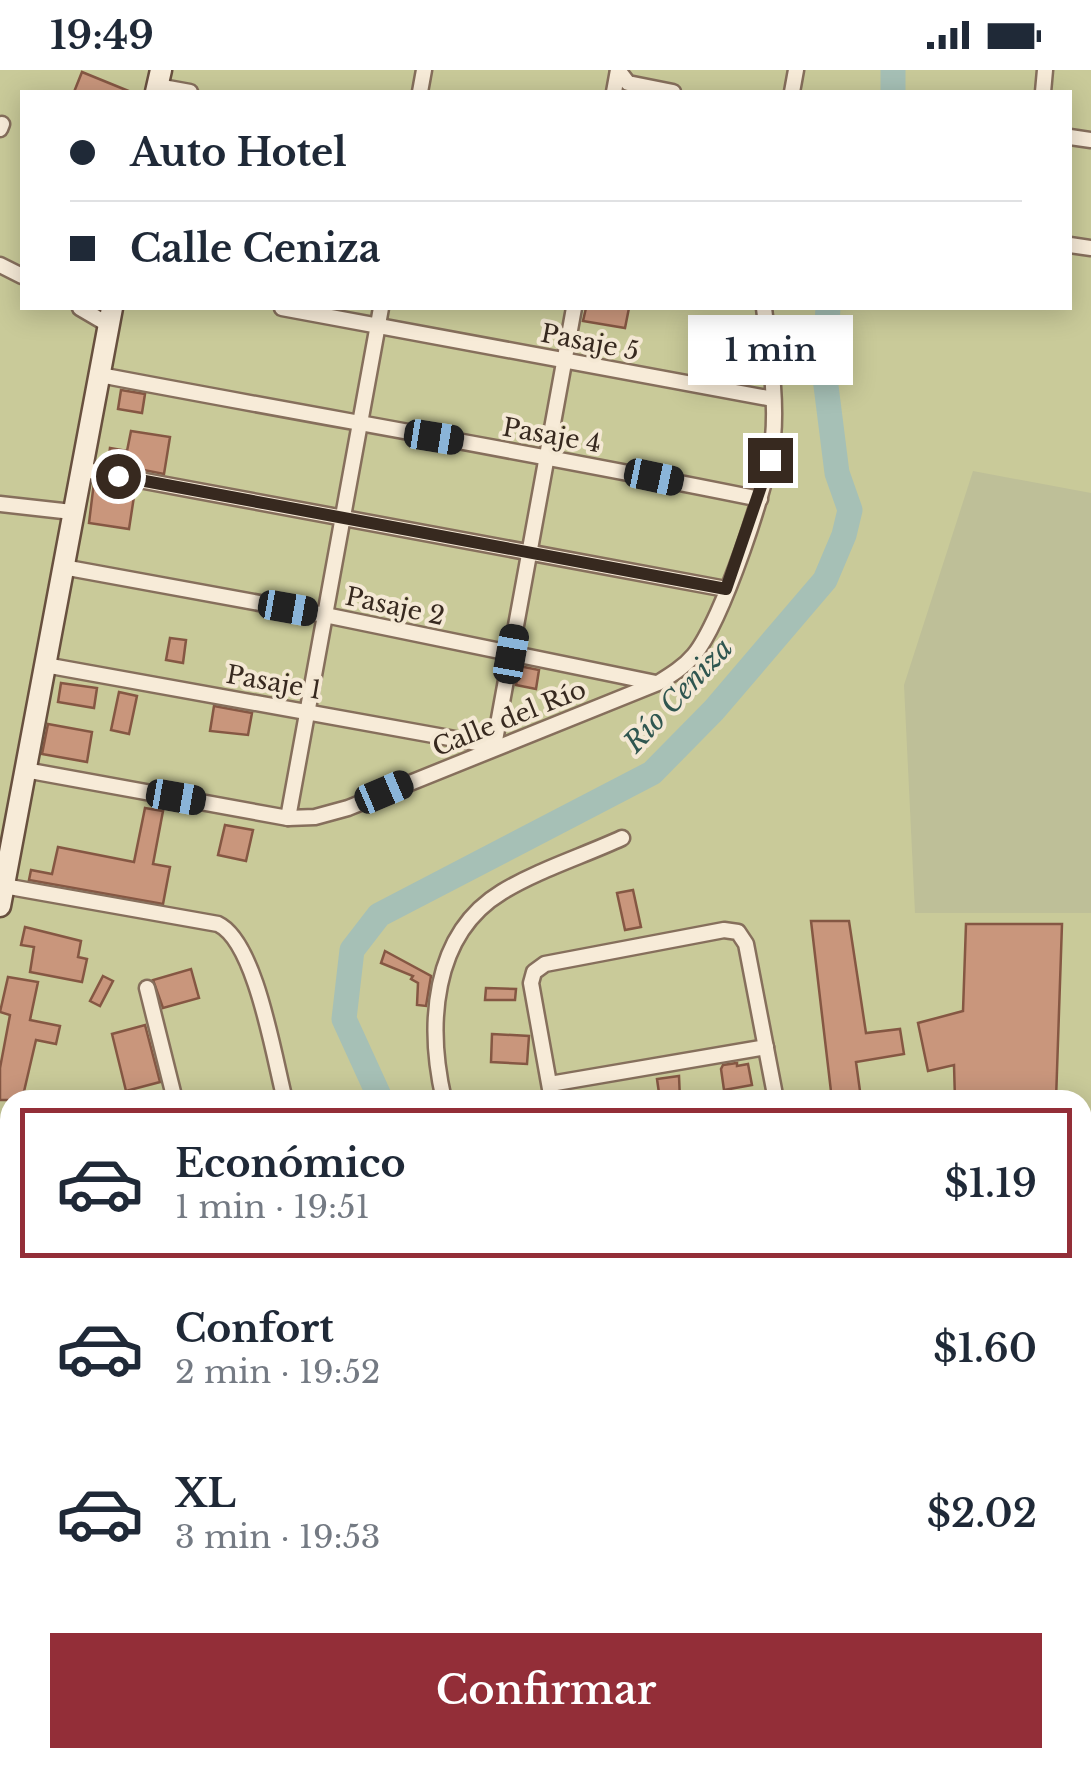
<!DOCTYPE html>
<html lang="es">
<meta charset="utf-8">
<style>
:root{--surface:#fff;--page:#f2f2f3;--text:#1f2937;--muted:#747a83;--line:#e0e1e3;--accent:#932e38}
body{margin:0;font-family:"Libre Baskerville",serif;background:var(--page);color:var(--text);height:100vh;display:flex;flex-direction:column;font-size:38px;white-space:nowrap}
*{box-sizing:border-box;margin:0}
p{font-size:32px;color:var(--muted)}
.icon{flex:none;width:55px;height:55px;fill:none;stroke:currentColor;stroke-width:2;stroke-linecap:round;stroke-linejoin:round}
.map{position:relative;flex:1;overflow:hidden}
.side{position:absolute;left:0px;top:1020px;width:1092px;height:678px;display:flex;flex-direction:column;background:var(--surface);border-radius:30px 30px 0 0;box-shadow:0 5px 25px #0003}
.side>*{flex:none}
.banner{position:absolute;left:20px;top:20px;width:1052px;height:220px;border-radius:0px;box-shadow:0 5px 25px #0003;display:grid;align-content:center;height:220px;padding:0 50px;background:var(--surface)}
.end{position:absolute;width:45px;height:45px;margin:-22px;border:12px solid #37291f;background:#fff;box-shadow:0 0 0 5px #fff}
.from{border-radius:50%}
.bubble{position:absolute;height:70px;border-radius:0px;background:var(--surface);box-shadow:0 5px 25px #0003;font-size:32px;font-weight:600;line-height:70px;text-align:center}
.car{position:absolute;width:30px;height:60px;margin:-30px -15px;border-radius:12px;box-shadow:0 0 8px 2px #0007;background:linear-gradient(#222 24%,#8ab4d8 0 40%,#222 0 76%,#8ab4d8 0 86%,#222 0)}
.banner b{display:flex;align-items:center;gap:35px;height:95px;font-size:38px}
.banner b+b{border-top:2px solid var(--line)}
.banner i{width:25px;height:25px;background:var(--text)}
ul{padding:18px 0 0;list-style:none}
li{display:flex;align-items:center;gap:30px;height:150px;margin:0 20px 15px;padding:0 30px;border:5px solid transparent;border-radius:0px}
li div{flex:1}
li b{display:block;font-size:38px}
li em{font-style:normal;font-weight:600}
li.on{border-color:var(--accent)}
li>.icon{width:90px;height:90px;stroke-width:1.5}
.action{display:flex;gap:20px;margin-top:auto;padding:20px 50px}
.action a{flex:1;height:115px;border-radius:0px;background:var(--accent);color:#fff;font-size:40px;font-weight:600;line-height:115px;text-align:center}
.status{display:flex;justify-content:space-between;align-items:center;height:70px;padding:0 50px;background:var(--surface);direction:ltr}
.status svg{height:28px;fill:currentColor}
.map>svg:first-child{display:block}
.green{fill:#c9ca99;fill-rule:evenodd}
.cemetery{fill:#bebf98}
.lines{fill:none;stroke-linecap:round;stroke-linejoin:round}
.river{stroke:#a6c0b6;stroke-width:25}
.building{fill:#c9967c;stroke:#855743;stroke-width:2.5}
.minor-casing{stroke:#866f5c;stroke-width:19}
.secondary-casing{stroke:#68503f;stroke-width:25}
.primary-casing{stroke:#543e30;stroke-width:28}
.minor{stroke:#f7ebd8;stroke-width:14}
.secondary{stroke:#f7ebd8;stroke-width:20}
.primary{stroke:#eece9f;stroke-width:22}
.route{stroke:#37291f;stroke-width:12}
.labels{text-anchor:middle;stroke-width:8;stroke-linejoin:round;paint-order:stroke}
.street-label{font-size:25px;fill:#37291f;stroke:#f4e8d4}
.water-label{font-size:28px;font-style:italic;fill:#2f5650;stroke:#f4e8d4}
</style>
<div class="status"><b>19:49</b><svg viewBox="0 0 49 12"><path d="M0 12V9h3v3zM5 12V6h3v6zM10 12V3h3v9zM15 12V0h3v12zM26 1h20v11H26zM47 4h2v5h-2z"/></svg></div>
<div class="map">
<svg width="1091" height="1696" viewBox="0 0 1091 1696">
<rect width="100%" height="100%" fill="#ecddc5"/>
<g class="green">
<path d="M0,0H1091V1073L1083,1074L1082,1030H10V1267L0,1269ZM22,22H1070V238H22Z"/>
<path d="M438,1688H793V1696H433Z"/>
</g>
<path class="cemetery" d="M973,401L1091,423V843H915L904,615Z"/>
<g class="lines">
<g class="river">
<path d="M893,22V0"/>
<path d="M381,1030L344,949L352,880L379,845L652,703L714,640L825,510L844,465L850,440L837,403L824,300L828,238"/>
<path d="M383,1688L384,1696"/>
</g>
</g>
<g class="building">
<path d="M82,2L131,22H74Z"/>
<path d="M586,238H629L625,258L583,251Z"/>
<path d="M121,320L145,324L142,343L118,339Z"/>
<path d="M131,361L170,367L164,404L108,393L110,378L127,381Z"/>
<path d="M94,412L135,420L129,459L89,453Z"/>
<path d="M170,568L186,570L183,593L166,590Z"/>
<path d="M519,596L539,600L536,619L516,615Z"/>
<path d="M61,613L97,618L94,638L58,632Z"/>
<path d="M119,622L137,626L129,664L111,660Z"/>
<path d="M214,636L252,643L248,665L210,661Z"/>
<path d="M48,654L92,662L87,692L42,684Z"/>
<path d="M145,738L163,741L153,794L170,797L163,834L29,810L31,800L52,804L58,777L134,792Z"/>
<path d="M225,755L253,760L246,791L218,785Z"/>
<path d="M633,820L641,857L625,860L617,823Z"/>
<path d="M811,851H849L866,963L900,959L904,984L856,992L860,1021L856,1022L857,1030H832Z"/>
<path d="M966,854H1062L1056,1030H955L954,995L928,1001L918,953L963,941Z"/>
<path d="M25,857L81,871L78,887L87,889L82,912L30,902L34,877L21,875Z"/>
<path d="M385,881L431,906L426,936L417,935L418,913L411,909L413,906L381,893Z"/>
<path d="M191,899L199,928L163,938L153,910Z"/>
<path d="M103,906L113,911L100,936L90,931Z"/>
<path d="M8,907L38,912L30,950L60,956L56,974L36,970L22,1030H0V998L10,945L0,942Z"/>
<path d="M486,918L516,919L515,930H485Z"/>
<path d="M145,955L160,1012L126,1021L112,964Z"/>
<path d="M492,964L529,966L527,994L491,992Z"/>
<path d="M737,993V996L748,994L752,1015L724,1020L721,999L723,995Z"/>
<path d="M679,1006L680,1030H660L657,1009Z"/>
</g>
<g class="lines">
<defs>
<g id="minor">
<path d="M618,0L628,13L673,22"/>
<path d="M157,16L190,22"/>
<path d="M420,22L424,0"/>
<path d="M614,22L618,0"/>
<path d="M792,22L796,0"/>
<path d="M1043,22L1045,0"/>
<path d="M0,59L2,54"/>
<path d="M1070,67L1091,70"/>
<path d="M1070,175L1091,178"/>
<path d="M0,195L22,206"/>
<path d="M80,238L109,255"/>
<path d="M282,238L773,329"/>
<path d="M100,305C320,347 540,384 760,429"/>
<path d="M80,399L726,519"/>
<path d="M0,434L72,442"/>
<path d="M63,497L325,545L656,613"/>
<path d="M45,595L494,676L574,238"/>
<path d="M25,700L288,748L315,747L348,738L658,613C671,605 684,597 694,585C722,551 769,413 773,368C777,326 769,280 764,238"/>
<path d="M288,748L381,238"/>
<path d="M4,816L218,854C256,872 274,988 285,1030"/>
<path d="M147,918L175,1030"/>
<path d="M550,1014L766,977"/>
<path d="M444,1030C427,957 431,865 502,822C538,800 583,786 622,768"/>
<path d="M552,1030L531,913L534,902L545,894L724,860L738,862L746,874L776,1030"/>
</g>
<g id="secondary">
<path d="M156,22L161,0"/>
<path d="M0,836L112,238"/>
</g>
<g id="primary">
<path d="M1082,1069L1091,1068"/>
<path d="M0,1262L10,1260"/>
<path d="M0,1328L10,1322"/>
</g>
</defs>
<use href="#minor" class="minor-casing"/>
<use href="#secondary" class="secondary-casing"/>
<use href="#primary" class="primary-casing"/>
<use href="#minor" class="minor"/>
<use href="#secondary" class="secondary"/>
<use href="#primary" class="primary"/>
</g>
<g class="lines">
<path class="route" d="M118,406L726,519L770,390"/>
</g>
<g class="labels">
<g class="street-label">
<text transform="translate(590 272) rotate(11)" y="9">Pasaje 5</text>
<text transform="translate(552 365) rotate(10)" y="9">Pasaje 4</text>
<text transform="translate(395 536) rotate(12)" y="9">Pasaje 2</text>
<text transform="translate(274 612) rotate(10)" y="9">Pasaje 1</text>
<text transform="translate(509 648) rotate(-22)" y="9">Calle del Río</text>
</g>
<g class="water-label">
<text transform="translate(678 625) rotate(-47)" y="10">Río Ceniza</text>
</g>
</g>
</svg>
<i class="end from" style="left:118px;top:406px"></i>
<i class="end" style="left:770px;top:390px"></i>
<div class="bubble" style="left:688px;top:245px;width:165px">1 min</div>
<i class="car" style="left:434px;top:367px;rotate:99deg"></i>
<i class="car" style="left:654px;top:407px;rotate:102deg"></i>
<i class="car" style="left:288px;top:538px;rotate:100deg"></i>
<i class="car" style="left:511px;top:584px;rotate:10deg"></i>
<i class="car" style="left:384px;top:722px;rotate:67deg"></i>
<i class="car" style="left:176px;top:727px;rotate:100deg"></i>
<div class="banner">
<b><i class="from"></i>Auto Hotel</b>
<b><i></i>Calle Ceniza</b>
</div>
<section class="side">
<ul>
<li class="on"><svg class="icon" aria-label="car" viewBox="0 0 24 24"><path d="M5 17H2v-5l4-1 3-4h7l3 4 3 1v5h-3M9 17h6M6 11h13"/><circle cx="7" cy="17" r="2"/><circle cx="17" cy="17" r="2"/></svg><div><b>Económico</b><p>1 min · 19:51</p></div><em>$1.19</em></li>
<li><svg class="icon" aria-label="car" viewBox="0 0 24 24"><path d="M5 17H2v-5l4-1 3-4h7l3 4 3 1v5h-3M9 17h6M6 11h13"/><circle cx="7" cy="17" r="2"/><circle cx="17" cy="17" r="2"/></svg><div><b>Confort</b><p>2 min · 19:52</p></div><em>$1.60</em></li>
<li><svg class="icon" aria-label="car" viewBox="0 0 24 24"><path d="M5 17H2v-5l4-1 3-4h7l3 4 3 1v5h-3M9 17h6M6 11h13"/><circle cx="7" cy="17" r="2"/><circle cx="17" cy="17" r="2"/></svg><div><b>XL</b><p>3 min · 19:53</p></div><em>$2.02</em></li>
</ul>
<div class="action"><a>Confirmar</a></div>
</section>
</div>
